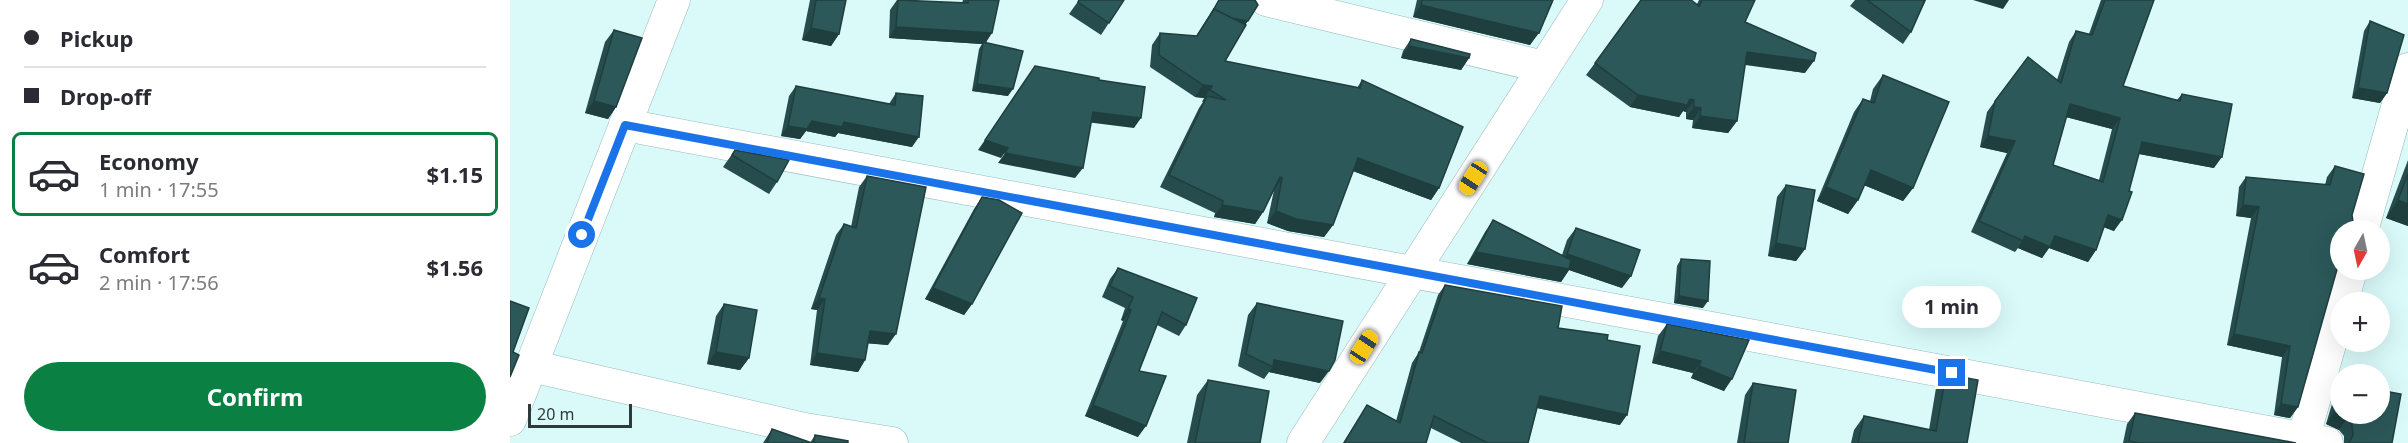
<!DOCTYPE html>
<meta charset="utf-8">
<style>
:root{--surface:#fff;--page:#f2f2f3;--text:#2b2b33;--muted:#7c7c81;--line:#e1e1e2;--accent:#0b8043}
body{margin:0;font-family:"Noto Sans",sans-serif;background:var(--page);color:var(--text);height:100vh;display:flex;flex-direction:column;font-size:22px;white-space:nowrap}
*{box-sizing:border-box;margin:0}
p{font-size:20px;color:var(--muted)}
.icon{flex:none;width:33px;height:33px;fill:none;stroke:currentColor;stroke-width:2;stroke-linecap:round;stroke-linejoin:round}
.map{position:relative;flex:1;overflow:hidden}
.details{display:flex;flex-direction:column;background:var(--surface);width:510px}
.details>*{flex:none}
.hud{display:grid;align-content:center;height:132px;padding:0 24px;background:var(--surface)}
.needle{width:39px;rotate:189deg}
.fabs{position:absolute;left:1820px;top:220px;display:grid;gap:12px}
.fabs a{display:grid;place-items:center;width:60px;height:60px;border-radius:50%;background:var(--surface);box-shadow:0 6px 24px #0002;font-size:30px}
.scale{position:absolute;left:18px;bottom:15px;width:104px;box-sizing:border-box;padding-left:6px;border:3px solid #2e3a3a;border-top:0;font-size:16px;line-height:21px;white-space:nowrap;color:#2e3a3a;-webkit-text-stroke:4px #dafafa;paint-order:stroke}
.end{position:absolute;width:27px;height:27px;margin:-14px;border:8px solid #1a73e8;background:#fff;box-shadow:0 0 0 3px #fff}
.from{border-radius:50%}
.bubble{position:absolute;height:42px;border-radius:21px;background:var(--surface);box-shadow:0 6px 24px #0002;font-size:20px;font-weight:700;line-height:42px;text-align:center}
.car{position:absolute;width:18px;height:36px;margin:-18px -9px;border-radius:8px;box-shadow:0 0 4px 2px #0007;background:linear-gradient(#f5c518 24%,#345 0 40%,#f5c518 0 76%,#345 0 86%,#f5c518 0)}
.hud b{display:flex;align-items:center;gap:21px;height:57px;font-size:22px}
.hud b+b{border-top:2px solid var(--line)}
.hud i{width:15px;height:15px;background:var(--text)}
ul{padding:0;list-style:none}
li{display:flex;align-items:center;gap:18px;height:84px;margin:0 12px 9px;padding:0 12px;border:3px solid transparent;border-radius:9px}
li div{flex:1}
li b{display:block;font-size:22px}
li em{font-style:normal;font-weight:700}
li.on{border-color:var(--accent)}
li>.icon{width:54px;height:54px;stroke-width:1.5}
.button{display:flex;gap:12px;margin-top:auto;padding:12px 24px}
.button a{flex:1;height:69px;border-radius:36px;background:var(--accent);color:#fff;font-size:24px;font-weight:700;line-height:69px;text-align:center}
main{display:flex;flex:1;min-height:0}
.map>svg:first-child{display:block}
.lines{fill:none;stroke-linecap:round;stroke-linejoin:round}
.street-casing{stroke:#9bbaba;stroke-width:33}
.street{stroke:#fff;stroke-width:32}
.wall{fill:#264c4d;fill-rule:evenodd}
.shaded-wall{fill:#1f3e3e}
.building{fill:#2c5859;stroke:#1f3e3e;stroke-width:1.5;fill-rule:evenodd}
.route{stroke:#1a73e8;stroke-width:8}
</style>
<main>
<section class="details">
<div class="hud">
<b><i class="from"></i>Pickup</b>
<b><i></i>Drop-off</b>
</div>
<ul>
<li class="on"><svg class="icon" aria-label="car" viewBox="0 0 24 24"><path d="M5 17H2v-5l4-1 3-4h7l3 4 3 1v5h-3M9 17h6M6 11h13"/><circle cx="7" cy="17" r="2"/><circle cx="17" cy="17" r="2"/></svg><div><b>Economy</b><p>1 min · 17:55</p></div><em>$1.15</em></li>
<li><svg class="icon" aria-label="car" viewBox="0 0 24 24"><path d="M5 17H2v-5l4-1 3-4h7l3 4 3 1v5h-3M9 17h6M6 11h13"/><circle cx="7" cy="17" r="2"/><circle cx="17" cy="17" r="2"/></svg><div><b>Comfort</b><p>2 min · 17:56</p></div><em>$1.56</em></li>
</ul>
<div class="button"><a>Confirm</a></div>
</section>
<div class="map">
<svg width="1898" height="443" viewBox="0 0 1898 443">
<rect width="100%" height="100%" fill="#dafafa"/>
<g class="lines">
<defs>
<g id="street">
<path d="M756,0L1034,67"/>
<path d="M115,125L1817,443"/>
<path d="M1852,231L1898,69"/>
<path d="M1832,303L1841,270"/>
<path d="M21,366L295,429L382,443"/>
<path d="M0,420L164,0"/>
<path d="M793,443L1077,0"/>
<path d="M1792,443L1830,309"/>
</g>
</defs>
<use href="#street" class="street-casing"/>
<use href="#street" class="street"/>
</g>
<g class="wall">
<path d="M300,0H336L329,34L321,46L292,40Z"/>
<path d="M387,0L452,3L453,0H489L476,42L498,96L462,91L469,49L472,44L379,38L380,10Z"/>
<path d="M569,0H614L591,35L559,14Z"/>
<path d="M709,0L736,24L715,61L847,88L852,80L929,188L921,200L843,171L823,225L814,237L778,231L757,223L764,190L753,212L745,224L704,217L705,213L650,187L689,108L693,102H692L694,98L685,97L640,67L642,45L650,33L686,36Z"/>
<path d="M907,0H1043L1020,45L903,17Z"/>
<path d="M1189,0H1245L1235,22L1295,73L1235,64L1227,121L1218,133L1182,128L1183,120L1176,119V112L1173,111L1169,117L1120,107L1076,75L1085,63L1187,4Z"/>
<path d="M1345,0H1416L1401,32L1393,44L1340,6Z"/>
<path d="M1591,0H1644L1613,86L1667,100L1672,94L1704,168L1629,154L1604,231L1594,227L1586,250L1578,262L1539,248L1532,258L1508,248L1505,252L1461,232L1497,153L1470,147L1477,112L1485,101L1547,80L1559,42L1566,31L1579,34ZM1556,117L1602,129L1589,180L1543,165Z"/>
<path d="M1860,21L1877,93L1870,103L1842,98L1854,31Z"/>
<path d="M104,30L106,107L98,119L75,113L95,42Z"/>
<path d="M901,39L959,58L951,70L891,58L893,51Z"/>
<path d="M1373,75L1403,188L1393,201L1354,185L1348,200L1338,214L1307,201L1344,112L1353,99L1360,101L1363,89Z"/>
<path d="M286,86L379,104L386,93L402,147L328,133L325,137L296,131L290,139L271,136L279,96Z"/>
<path d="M225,150L267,182L259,194L213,167Z"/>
<path d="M1898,160V226L1876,218Z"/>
<path d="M1825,166L1830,231L1788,407L1780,418L1764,415L1772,357L1717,345L1741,218L1726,216L1729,187L1736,177L1815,185L1817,177Z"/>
<path d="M357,176L378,345L358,343L355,360L348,372L300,365L307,310L301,309L326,235L334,224L341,227L349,187Z"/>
<path d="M1276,185L1295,249L1286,261L1258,256L1267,197Z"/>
<path d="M472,197L462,304L454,315L415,299L464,209Z"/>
<path d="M983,220L1052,255L1057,240L1066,228L1112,288L1059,270L1051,282L957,264L975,232Z"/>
<path d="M1171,259L1193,308L1164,303L1167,266Z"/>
<path d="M608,268L676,325L669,336L647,325L629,371L628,437L575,416L613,321L611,320L615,308L592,297L600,279Z"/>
<path d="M935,285L1048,328L1097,340L1110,425L1027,408L1018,443H951L921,428L916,443H833L857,405L886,421L902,363L909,352L928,295Z"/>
<path d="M747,303L810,383L759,372L754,379L728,366L738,315Z"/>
<path d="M214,304L239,358L230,370L197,364L206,316Z"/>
<path d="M1157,324L1239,340L1214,391L1181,378L1183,373L1142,363L1148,336Z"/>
<path d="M1436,374L1457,443H1341L1344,430L1354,416L1419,430L1426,388Z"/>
<path d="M698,380L750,443H677L687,395Z"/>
<path d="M1243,383L1278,443H1227L1235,395Z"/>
<path d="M1830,386V414L1882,443H1834V436L1829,430L1816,424L1825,394Z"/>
<path d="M1625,413L1786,443H1613L1617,424Z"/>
<path d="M262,429L300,443L305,435L338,443H253Z"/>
</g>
<g class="shaded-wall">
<path d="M1463,0H1499L1493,9Z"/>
<path d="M911,5L1029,33L1020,45L903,17Z"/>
<path d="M701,14L738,21L733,28Z"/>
<path d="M386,27L482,33L475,44L473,42L472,44L379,38Z"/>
<path d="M301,28L329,34L321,46L292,40Z"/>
<path d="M899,46L959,58L951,70L891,58Z"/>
<path d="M1237,52L1304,61L1295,73L1228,64Z"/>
<path d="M467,84L503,89L498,96L462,91Z"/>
<path d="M693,85L702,86L694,98L685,97Z"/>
<path d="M1848,88L1877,93L1870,103L1842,98Z"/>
<path d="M1128,95L1180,99L1184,100L1176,112L1173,111L1169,117L1120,107Z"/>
<path d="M84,101L106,107L98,119L75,113Z"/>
<path d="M1560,104L1610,118L1602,129L1552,116Z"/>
<path d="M1184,107L1191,108L1183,120L1176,119Z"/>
<path d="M583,112L631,118L624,128L576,122Z"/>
<path d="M1190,116L1227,121L1218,133L1182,128Z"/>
<path d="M302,121L334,122L409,137L402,147L328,133L325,137L296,131L290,139L271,136L278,126Z"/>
<path d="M1478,136L1505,141L1497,153L1470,147Z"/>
<path d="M475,140L498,148L491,158L468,150Z"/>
<path d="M1632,142L1712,157L1704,168L1624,153Z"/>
<path d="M495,153L573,168L565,178L488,163Z"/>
<path d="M848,158L929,188L921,200L840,170Z"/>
<path d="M1361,170L1403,188L1393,201L1351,184Z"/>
<path d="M770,177L772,178L764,190Z"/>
<path d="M1316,187L1348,200L1338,214L1307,201Z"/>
<path d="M1888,200L1898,204V226L1876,218Z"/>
<path d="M712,205L753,212L745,224L704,217Z"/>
<path d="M1733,205L1749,207L1741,218L1726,216Z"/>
<path d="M766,211L823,225L814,237L778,231L757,223Z"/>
<path d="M1598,215L1612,220L1604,231L1590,226Z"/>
<path d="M1515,236H1545L1586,250L1578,262L1539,248L1532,258L1508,248Z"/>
<path d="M1266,243L1295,249L1286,261L1258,256Z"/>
<path d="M966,252L1048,267L1057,254L1121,276L1112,288L1059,270L1051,282L957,264Z"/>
<path d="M423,288L462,304L454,315L415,299Z"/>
<path d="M1169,296L1198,301L1193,308L1164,303Z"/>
<path d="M309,298L315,299L307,310L301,309Z"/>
<path d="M618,309L621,310L613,321L611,320Z"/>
<path d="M360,331L386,334L378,345L352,343Z"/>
<path d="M1724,334L1780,346L1772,357L1717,345Z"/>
<path d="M1150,351L1191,361L1183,373L1142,363Z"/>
<path d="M206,352L239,358L230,370L197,364Z"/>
<path d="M307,353L355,360L348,372L300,365Z"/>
<path d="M764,360L819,371L810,383L759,372L763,367Z"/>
<path d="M1189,366L1222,379L1214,391L1181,378Z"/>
<path d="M1030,396L1117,415L1110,425L1022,407Z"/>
<path d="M1771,404L1788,407L1780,418L1764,415Z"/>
<path d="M583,405L636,426L628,437L575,416Z"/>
<path d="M1824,413L1837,419L1829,430L1816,424Z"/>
</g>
<g class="building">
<path d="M306,0H336L329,34L301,28Z"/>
<path d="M388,0L458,3V0H489L482,33L386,27Z"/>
<path d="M569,0H614L599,23L568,2Z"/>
<path d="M709,0H745L748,5L738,21L721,18L704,9L701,14Z"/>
<path d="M912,0H1043L1029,33L911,5Z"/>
<path d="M1131,0H1181L1189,6L1192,0H1245L1235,22L1306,53L1304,61L1237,52L1227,121L1190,116L1191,108L1184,107V100L1180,99L1177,105L1128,95L1085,63Z"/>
<path d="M1357,0H1415L1401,32Z"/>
<path d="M1595,0H1644L1613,86L1670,101L1672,94L1722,104L1712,157L1632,142L1619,191L1622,192L1612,220L1598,215L1586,250L1545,236L1540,247L1515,236L1513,241L1469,221L1505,141L1478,136L1485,101L1518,57L1551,83L1566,31L1582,35ZM1560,104L1610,118L1593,182L1543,165Z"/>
<path d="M704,9L736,25L715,61L850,88L852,80L953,127L929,188L848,158L823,225L786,219L766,211L772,178L770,177L753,212L712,205L713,201L659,175L697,96L716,100L700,90L702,86L693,85L649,55L650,33L687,36Z"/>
<path d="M1860,21L1894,35L1877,93L1848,88Z"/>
<path d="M104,30L132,38L106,107L84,101Z"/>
<path d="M901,39L960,54L959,58L899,46Z"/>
<path d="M473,42L513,51L503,89L467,84Z"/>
<path d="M525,66L589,78V80L635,87L631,118L583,112L573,168L495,153L498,148L475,140Z"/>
<path d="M1373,75L1439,102L1403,188L1361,170L1348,200L1316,187L1353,99L1364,103Z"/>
<path d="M286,86L385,105L386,93L413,96L409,137L334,122L332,127L302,121L297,129L278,126Z"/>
<path d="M225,150L279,160L267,182L222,155Z"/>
<path d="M1825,166L1854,174L1842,215L1844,228L1843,231H1830V259L1788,407L1771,404L1780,346L1724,334L1749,207L1733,205L1736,177L1820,185Z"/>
<path d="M1898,174V204L1888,200Z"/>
<path d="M357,176L416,187L386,334L360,331L355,360L307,353L315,299L309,298L334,224L346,228Z"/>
<path d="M1276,185L1305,190L1295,249L1266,243Z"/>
<path d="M472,197L489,200L512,213L462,304L423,288Z"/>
<path d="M983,220L1061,260L1059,269L966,252Z"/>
<path d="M1066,228L1130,250L1121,276L1057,254Z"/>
<path d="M1171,259L1200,261L1198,301L1169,296Z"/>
<path d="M608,268L687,298L676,325L652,312L629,371L656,376L636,426L583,405L621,310L618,309L623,297L600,286Z"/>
<path d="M935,285L1052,306L1048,328L1098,335L1097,340L1130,346L1117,415L1030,396L1018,443H976V442L924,416L916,443H834L857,405L890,423L909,352L912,353Z"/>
<path d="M0,301L19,308L3,352L9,355L0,377Z"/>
<path d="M747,303L833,321L825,360L819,371L764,360L763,367L736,354Z"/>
<path d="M214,304L247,310L239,358L206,352Z"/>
<path d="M1157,324L1239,340L1222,379L1189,366L1191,361L1150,351Z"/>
<path d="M1436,374L1468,380L1457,443H1348L1354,416L1426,431Z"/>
<path d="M698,380L759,391L750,443H685Z"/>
<path d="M1243,383L1286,390L1278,443H1234Z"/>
<path d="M1869,390L1891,394L1882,443H1839L1843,435L1842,425L1837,419L1824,413L1830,391V414H1869Z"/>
<path d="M1625,413L1786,443H1629L1619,441Z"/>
<path d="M262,429L302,443H257Z"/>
<path d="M305,435L338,441V443H304Z"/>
</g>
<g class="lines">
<path class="route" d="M72,235L115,125L1442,373"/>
</g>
</svg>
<div class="fabs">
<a><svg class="needle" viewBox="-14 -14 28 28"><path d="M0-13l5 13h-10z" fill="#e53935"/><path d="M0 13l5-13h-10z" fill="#7c7c81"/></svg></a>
<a>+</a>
<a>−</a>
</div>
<div class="scale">20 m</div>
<i class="end from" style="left:72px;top:235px"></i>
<i class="end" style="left:1442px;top:373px"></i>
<div class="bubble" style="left:1392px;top:286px;width:99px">1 min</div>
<i class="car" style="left:963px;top:178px;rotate:213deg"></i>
<i class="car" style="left:854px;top:347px;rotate:33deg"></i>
</div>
</main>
